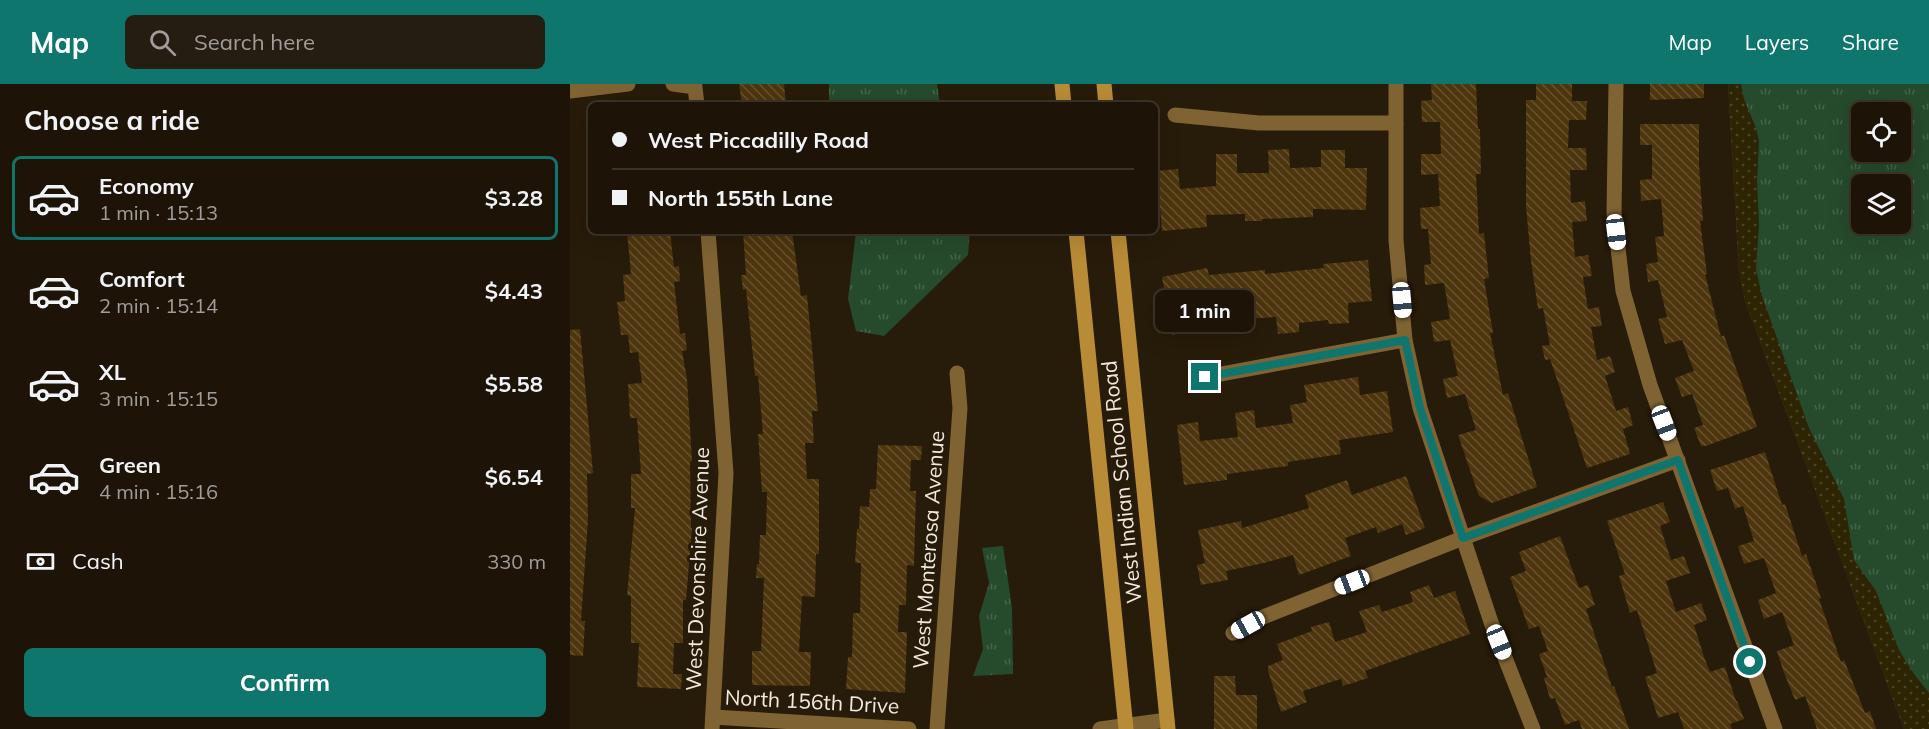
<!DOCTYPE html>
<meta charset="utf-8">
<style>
:root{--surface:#1d1407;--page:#251d11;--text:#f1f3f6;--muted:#a09e9b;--line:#3b3328;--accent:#0f766e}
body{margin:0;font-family:Mulish,sans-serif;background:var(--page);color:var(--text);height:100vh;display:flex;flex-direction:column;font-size:22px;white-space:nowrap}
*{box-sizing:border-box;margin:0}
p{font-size:20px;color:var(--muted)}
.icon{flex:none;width:33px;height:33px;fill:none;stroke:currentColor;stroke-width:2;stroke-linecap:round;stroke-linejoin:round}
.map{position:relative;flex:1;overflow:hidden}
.sheet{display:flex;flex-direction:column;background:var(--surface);width:570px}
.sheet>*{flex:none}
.top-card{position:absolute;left:18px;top:18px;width:570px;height:132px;border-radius:9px;box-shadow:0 6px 24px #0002,0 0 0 2px var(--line);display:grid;align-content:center;height:132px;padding:0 24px;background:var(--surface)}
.fabs{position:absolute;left:1281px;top:18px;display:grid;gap:12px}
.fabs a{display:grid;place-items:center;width:60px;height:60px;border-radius:9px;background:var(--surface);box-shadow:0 6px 24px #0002,0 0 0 2px var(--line);font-size:30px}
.end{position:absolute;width:27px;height:27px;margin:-14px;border:8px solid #0f766e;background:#fff;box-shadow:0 0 0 3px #fff}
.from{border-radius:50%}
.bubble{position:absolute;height:42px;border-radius:9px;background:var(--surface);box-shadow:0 6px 24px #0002,0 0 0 2px var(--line);font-size:20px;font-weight:700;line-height:42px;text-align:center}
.car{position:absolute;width:18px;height:36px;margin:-18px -9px;border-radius:8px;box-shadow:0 0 4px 2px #0007;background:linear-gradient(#fff 24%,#345 0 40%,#fff 0 76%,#345 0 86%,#fff 0)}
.top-card b{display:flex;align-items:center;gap:21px;height:57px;font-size:22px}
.top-card b+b{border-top:2px solid var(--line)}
.top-card i{width:15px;height:15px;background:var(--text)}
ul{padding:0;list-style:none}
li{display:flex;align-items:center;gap:18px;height:84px;margin:0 12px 9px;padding:0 12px;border:3px solid transparent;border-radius:9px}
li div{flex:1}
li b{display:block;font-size:22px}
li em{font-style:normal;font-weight:700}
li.active{border-color:var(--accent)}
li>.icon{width:54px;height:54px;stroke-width:1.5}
h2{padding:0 24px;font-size:27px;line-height:72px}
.pay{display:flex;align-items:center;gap:15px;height:66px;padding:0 24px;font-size:22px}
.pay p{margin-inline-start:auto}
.button{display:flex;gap:12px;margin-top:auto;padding:12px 24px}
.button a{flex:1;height:69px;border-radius:9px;background:var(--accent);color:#fff;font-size:24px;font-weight:700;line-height:69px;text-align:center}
header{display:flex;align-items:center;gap:36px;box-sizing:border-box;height:84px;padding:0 30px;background:var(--accent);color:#fff}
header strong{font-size:28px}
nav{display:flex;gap:33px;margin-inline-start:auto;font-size:21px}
.search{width:420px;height:54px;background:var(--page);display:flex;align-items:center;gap:15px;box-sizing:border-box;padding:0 21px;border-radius:9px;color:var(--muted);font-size:22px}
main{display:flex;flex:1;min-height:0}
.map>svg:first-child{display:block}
.grass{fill:url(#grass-tufts);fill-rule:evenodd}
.sand{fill:url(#sand-dots)}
.building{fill:url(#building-back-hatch)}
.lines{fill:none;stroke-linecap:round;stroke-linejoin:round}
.street{stroke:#7f6333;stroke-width:15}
.secondary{stroke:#b88b37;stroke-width:15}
.route{stroke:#0f766e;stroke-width:8}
.labels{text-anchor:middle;stroke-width:6;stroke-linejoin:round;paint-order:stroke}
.street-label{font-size:21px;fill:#f2eadf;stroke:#271b09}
</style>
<header>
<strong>Map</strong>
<div class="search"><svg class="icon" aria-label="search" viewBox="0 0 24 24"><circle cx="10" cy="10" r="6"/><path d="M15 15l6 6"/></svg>Search here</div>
<nav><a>Map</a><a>Layers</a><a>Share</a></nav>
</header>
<main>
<section class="sheet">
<h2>Choose a ride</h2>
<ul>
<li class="active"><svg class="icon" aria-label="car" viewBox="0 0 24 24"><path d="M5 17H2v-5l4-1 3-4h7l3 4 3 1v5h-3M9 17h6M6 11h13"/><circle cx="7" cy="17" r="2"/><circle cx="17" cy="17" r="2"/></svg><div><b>Economy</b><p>1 min · 15:13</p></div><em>$3.28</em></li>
<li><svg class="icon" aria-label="car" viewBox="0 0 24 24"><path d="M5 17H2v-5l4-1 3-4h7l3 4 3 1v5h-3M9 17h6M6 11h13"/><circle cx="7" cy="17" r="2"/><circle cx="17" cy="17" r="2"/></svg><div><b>Comfort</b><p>2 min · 15:14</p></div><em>$4.43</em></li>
<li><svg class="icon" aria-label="car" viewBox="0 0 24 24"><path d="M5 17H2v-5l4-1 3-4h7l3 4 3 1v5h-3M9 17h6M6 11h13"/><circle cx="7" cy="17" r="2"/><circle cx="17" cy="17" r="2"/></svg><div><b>XL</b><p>3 min · 15:15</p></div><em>$5.58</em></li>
<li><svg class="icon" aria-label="car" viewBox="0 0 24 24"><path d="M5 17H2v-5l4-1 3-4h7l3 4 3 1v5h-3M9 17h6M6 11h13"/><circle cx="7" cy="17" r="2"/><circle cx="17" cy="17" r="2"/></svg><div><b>Green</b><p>4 min · 15:16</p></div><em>$6.54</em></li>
</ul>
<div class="pay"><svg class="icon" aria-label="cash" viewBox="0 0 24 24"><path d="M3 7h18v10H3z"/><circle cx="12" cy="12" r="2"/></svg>Cash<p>330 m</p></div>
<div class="button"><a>Confirm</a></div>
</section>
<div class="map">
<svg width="1359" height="645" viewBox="0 0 1359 645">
<defs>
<pattern id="grass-tufts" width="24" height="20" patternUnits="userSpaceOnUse" patternTransform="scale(1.5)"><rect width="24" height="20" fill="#264a2c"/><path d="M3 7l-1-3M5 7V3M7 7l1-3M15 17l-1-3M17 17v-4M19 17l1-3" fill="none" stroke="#46644a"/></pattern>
<pattern id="sand-dots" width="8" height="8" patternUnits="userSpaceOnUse" patternTransform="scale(1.5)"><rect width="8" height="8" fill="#2c2403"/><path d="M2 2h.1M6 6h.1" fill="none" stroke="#4b4427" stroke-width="1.8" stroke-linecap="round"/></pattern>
<pattern id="building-back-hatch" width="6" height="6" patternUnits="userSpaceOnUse" patternTransform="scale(1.5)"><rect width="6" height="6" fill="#4d350d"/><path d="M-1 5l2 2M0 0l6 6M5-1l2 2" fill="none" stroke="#675230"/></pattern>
</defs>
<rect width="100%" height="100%" fill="#271b09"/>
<g class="grass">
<path d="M259,0H367L370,21H259Z"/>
<path d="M1158,0H1359V645H1334L1175,217L1169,187ZM1292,28H1330V68H1292ZM1292,100H1330V140H1292Z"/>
<path d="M286,147H400L398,171L314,252L286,247L278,215Z"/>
<path d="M433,462L442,524L443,590L403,592L413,565L409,532L419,499L412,464Z"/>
</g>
<path class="sand" d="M1158,0H1171L1174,15L1186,44L1189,57L1187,97L1189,141L1186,185L1192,212L1239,344L1274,415L1284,476L1306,507L1329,566L1344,590L1359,609V645H1334L1175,217L1169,187Z"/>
<g class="building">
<path d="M169,0H214L216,20L172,21Z"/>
<path d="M861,0H906L908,45H910L911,90H906L909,150L914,149L919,194L914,195L923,249H920L933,311L938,309L967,403L922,419L909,412L888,351L906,346L895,310L877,314L873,295L888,292L880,256L864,258L861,238L880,235L874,199L855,201L854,181L861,180L858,145H851L850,124L870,122L868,90L851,91V70H871L870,38H852L851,17L862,16Z"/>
<path d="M966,0H1002V17H1017L1016,36H999L998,64H1016L1017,86H1000L1001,119L1015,117L1017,137L1002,138L1005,173L1018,171L1022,192L1013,193L1018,225L1029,223L1032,242L1021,243L1027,276L1040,272L1045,288L1035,292L1046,327L1058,323L1063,341L1053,345L1060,370L1017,384L980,275L975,276L972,262L980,261L973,224L968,225L961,177L956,122V16H966Z"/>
<path d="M1080,0H1134V14L1080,16Z"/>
<path d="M1070,40H1129V81L1133,137H1130L1137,190H1135L1151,253L1154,251L1187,343L1136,362H1131L1124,344L1133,341L1122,310L1112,313L1105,294L1124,287L1112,256L1095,260L1088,235L1097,233L1088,196L1078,198L1076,180L1088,178L1085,153L1094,152L1091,115L1071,117L1070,96L1082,95V61H1070Z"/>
<path d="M719,65L720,84L751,83V66H775V84H797L796,126L743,125V133L692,135V137H675V130L636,131L637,143L592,147L587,87L608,85L610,105L646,102V70H667V89H699L698,66Z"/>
<path d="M57,147H100L104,183L109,182L110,197L104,198L110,250L115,249L117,266L112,267L117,295L122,377L120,378L121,444H122L116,516H113V559H104L103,590H112L111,605L67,603L69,559H61V512L57,511L65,424H61V390H71L67,334H60L58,300L72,299L68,268L60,269L58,251H51L47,218L55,217L53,191L61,190Z"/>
<path d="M173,147H222L231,212L237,211L248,327H242L244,359H235L237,395H249V470H246L245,513L232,512L229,568H241L240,602L182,601V567H191L194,494H186L187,480H189L190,451H196L197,408H192L188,350H193L188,292H185L176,205L173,206L171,191H176Z"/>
<path d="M798,176L802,217L778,219L779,239L759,240L758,236L729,239V248L708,250L706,233L676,235L677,247L655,249L652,217L622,223L627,246L602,251L592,193L637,184L639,191L695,186V190L754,184L753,180Z"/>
<path d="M10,245L23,389L17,390L18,436L11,537H15L13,572L0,571V246Z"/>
<path d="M788,293L790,311L817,307L823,348L769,356L771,370L718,378V382L657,390V396L614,401L607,341L628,338L630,357L668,353L665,329L684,326L686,344L723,339L720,321L737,318L734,301Z"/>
<path d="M308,361L352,362L351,376H341L340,407H346L344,482L337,481L336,521H329L328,548H337L335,609L276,605L278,573H282L283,529H290L291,479H285L287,445H289L290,422L299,423L300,405H306Z"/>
<path d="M1195,368L1212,421L1215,420L1232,472L1236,470L1251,514L1249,515L1271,578L1274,576L1295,629L1300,627L1306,645H1247L1235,612L1225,616L1213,586L1207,567L1224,561L1212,528L1194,535L1188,516L1206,509L1194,474L1174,480L1168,462L1184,457L1173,422L1165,425L1158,404L1147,407L1140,386Z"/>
<path d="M836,392L855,444L836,451L832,440L808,449L806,443L775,454L781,472L729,491L723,471L694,479L656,487L658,496L631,501L627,481L635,479L628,446L671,437L672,444L739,424L735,411L777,396L782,411Z"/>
<path d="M1093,418L1100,438L1090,442L1101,476L1114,472L1120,489L1096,497L1106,528L1131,519L1137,536L1124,541L1134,573L1140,588L1155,583L1166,617H1167L1174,635L1160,640L1162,645H1114L1108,628L1088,634L1075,593L1087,589L1067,526L1060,529L1049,492L1055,490L1037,437Z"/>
<path d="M990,452L1009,504L1018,501L1025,521L1016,525L1042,603L1044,602L1059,645H1012L1009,636L995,641L985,614L980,615L974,594L977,593L969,570L978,567L969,542L959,545L940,493L956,487L949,468Z"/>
<path d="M859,501L864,514L885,507L900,550L795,587L798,594L773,602L771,595L733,607L737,618L711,628L698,587V582L713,576L707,560L742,547L741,543L759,538L765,558L797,548L789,527L809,521L812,528L843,518L840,508Z"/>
<path d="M644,592H665L666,611H687V645H644Z"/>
</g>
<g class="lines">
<g class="street">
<path d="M103,0L125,3L127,21"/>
<path d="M826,0V156L835,256L850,324L921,538L963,645"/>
<path d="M1046,0L1044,129L1053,207L1080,301L1205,645"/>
<path d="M0,7L58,0"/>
<path d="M605,31L689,39H826"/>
<path d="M138,147L156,389L142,645"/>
<path d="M635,293L835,256"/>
<path d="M663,549L693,533L893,454L1108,376"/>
<path d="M143,633L339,645"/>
<path d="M367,645L390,324L387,289"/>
<path d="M530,645L597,636"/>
</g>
<g class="secondary">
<path d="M492,0L494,21"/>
<path d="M534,0L536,21"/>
<path d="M506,147L556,645"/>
<path d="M548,147L598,645"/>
</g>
</g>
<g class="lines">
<path class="route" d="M635,293L835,256L850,324L893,454L1108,376L1180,578"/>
</g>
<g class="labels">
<g class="street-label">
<text transform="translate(552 398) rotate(-96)" y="7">West Indian School Road</text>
<text transform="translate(359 466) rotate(-86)" y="7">West Monterosa Avenue</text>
<text transform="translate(128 485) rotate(-88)" y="7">West Devonshire Avenue</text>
<text transform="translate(242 618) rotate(3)" y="7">North 156th Drive</text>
</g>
</g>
</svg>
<div class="fabs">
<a><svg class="icon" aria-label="locate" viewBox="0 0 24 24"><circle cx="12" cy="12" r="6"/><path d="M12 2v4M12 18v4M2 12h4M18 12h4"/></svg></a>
<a><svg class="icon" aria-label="layers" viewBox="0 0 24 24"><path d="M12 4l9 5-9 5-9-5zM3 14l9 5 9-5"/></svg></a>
</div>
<i class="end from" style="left:1180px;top:578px"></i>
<i class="end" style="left:635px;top:293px"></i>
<div class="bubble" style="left:585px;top:206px;width:99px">1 min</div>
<i class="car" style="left:1046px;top:148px;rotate:173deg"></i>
<i class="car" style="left:832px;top:216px;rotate:175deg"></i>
<i class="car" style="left:1094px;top:339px;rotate:159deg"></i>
<i class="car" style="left:782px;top:498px;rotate:249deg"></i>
<i class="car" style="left:678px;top:541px;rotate:241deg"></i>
<i class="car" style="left:929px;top:558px;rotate:158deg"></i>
<div class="top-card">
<b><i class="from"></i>West Piccadilly Road</b>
<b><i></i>North 155th Lane</b>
</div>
</div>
</main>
